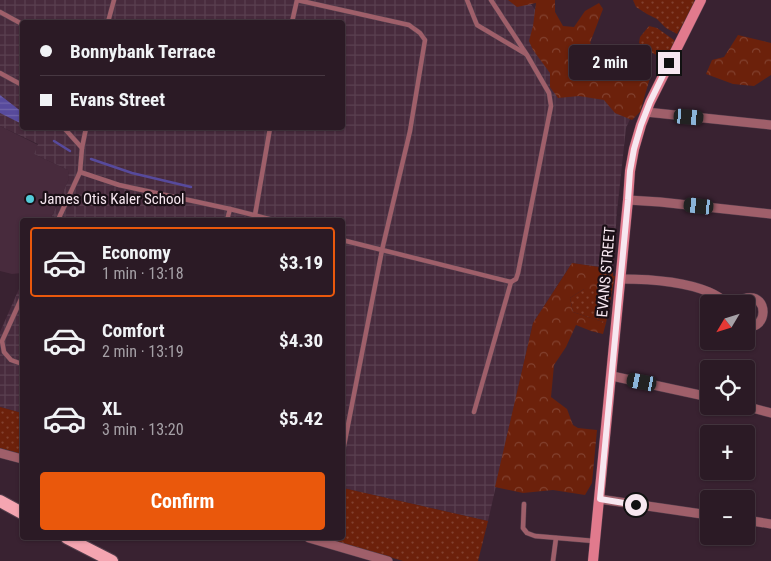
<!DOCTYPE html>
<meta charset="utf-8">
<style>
:root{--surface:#2b1a25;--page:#33232d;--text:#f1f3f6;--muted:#a6a1a7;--line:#473842;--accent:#ea580c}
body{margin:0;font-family:"Roboto Condensed",sans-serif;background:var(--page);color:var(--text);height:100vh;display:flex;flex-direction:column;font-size:19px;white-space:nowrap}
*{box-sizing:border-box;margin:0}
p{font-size:16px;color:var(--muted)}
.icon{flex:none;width:28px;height:28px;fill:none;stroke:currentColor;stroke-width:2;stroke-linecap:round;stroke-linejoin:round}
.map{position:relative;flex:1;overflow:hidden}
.details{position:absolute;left:20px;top:218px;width:325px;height:322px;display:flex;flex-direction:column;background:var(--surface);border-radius:5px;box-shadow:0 1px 4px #0004,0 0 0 1px var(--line)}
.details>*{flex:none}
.banner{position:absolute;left:20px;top:20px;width:325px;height:110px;border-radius:5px;box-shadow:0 1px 4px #0004,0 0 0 1px var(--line);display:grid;align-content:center;height:110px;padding:0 20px;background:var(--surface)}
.needle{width:32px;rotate:232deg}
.tools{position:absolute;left:700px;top:295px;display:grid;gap:10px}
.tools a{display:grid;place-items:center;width:55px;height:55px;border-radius:5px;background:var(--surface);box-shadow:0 1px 4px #0004,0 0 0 1px var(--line);font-size:25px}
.end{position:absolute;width:22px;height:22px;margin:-11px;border:6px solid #f7e7f0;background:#111;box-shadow:0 0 0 2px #111}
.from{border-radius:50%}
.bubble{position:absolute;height:35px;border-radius:5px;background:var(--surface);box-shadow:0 1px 4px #0004,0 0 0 1px var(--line);font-size:16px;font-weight:700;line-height:35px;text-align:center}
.car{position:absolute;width:15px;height:30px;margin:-15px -8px;border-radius:6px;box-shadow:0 0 4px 1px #0007;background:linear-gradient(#222 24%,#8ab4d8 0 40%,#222 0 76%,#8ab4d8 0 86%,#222 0)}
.banner b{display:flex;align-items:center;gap:18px;height:48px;font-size:19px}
.banner b+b{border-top:1px solid var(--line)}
.banner i{width:12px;height:12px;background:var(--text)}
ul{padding:9px 0 0;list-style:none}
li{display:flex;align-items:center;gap:15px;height:70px;margin:0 10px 8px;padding:0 10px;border:2px solid transparent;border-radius:5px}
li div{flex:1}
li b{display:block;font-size:19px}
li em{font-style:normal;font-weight:700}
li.current{border-color:var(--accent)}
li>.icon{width:45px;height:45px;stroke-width:1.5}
.action{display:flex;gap:10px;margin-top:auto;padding:10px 20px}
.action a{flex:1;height:58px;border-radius:5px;background:var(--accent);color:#fff;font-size:20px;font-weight:700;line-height:58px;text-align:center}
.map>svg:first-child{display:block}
.built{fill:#482b3d}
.industrial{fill:url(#industrial-grid);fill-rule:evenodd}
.grass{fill:url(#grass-dots)}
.forest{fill:url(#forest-crowns)}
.water{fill:url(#water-rules)}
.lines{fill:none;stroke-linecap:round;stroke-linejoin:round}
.stream{stroke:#574a9c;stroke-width:2.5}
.lane-casing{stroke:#543e4c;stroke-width:5.5}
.street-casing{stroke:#543e4c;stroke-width:10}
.secondary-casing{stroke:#543e4c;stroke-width:11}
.primary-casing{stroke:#543e4c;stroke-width:14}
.lane{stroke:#9f5f6a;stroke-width:4.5}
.street{stroke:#9f5f6a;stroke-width:9}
.secondary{stroke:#e17a8d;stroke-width:10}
.primary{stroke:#f5a5b1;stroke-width:12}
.route{stroke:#f7e7f0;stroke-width:6}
.poi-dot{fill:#52cbd9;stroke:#1a0f16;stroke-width:2}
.labels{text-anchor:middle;stroke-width:4.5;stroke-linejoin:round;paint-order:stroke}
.poi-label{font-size:15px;fill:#f7e7f0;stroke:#1a0f16;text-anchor:start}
.street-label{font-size:15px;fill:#f7e7f0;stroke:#1a0f16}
</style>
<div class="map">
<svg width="771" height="561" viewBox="0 0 771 561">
<defs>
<pattern id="industrial-grid" width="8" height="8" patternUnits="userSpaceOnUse" patternTransform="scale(1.25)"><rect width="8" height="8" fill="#482b3d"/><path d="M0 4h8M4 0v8" fill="none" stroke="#5a4050"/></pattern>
<pattern id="grass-dots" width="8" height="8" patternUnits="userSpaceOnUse" patternTransform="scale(1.25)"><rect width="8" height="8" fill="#6c210b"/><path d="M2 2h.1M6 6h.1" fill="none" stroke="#82412f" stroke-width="1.8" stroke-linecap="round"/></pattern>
<pattern id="forest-crowns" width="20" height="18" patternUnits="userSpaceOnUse" patternTransform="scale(1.25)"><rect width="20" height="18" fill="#6c210b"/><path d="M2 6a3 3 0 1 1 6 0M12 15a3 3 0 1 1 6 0" fill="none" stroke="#82412f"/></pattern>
<pattern id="water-rules" width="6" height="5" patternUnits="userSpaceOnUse" patternTransform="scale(1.25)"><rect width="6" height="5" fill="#574a9c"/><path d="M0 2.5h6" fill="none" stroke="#7064aa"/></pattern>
</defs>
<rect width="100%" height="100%" fill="#392231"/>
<path class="built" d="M0,126L38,145L34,154L68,170L69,179L50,220H22V273L12,274L0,271Z"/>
<g class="industrial">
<path d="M0,0H528L547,26L640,97L626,128L617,211L613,269L572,263L533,323L488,521L343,488L342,220H50L69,179L68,170L34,154L38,144L0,126ZM22,22H342V128H22Z"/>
<path d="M22,282V413L0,407V332Z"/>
</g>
<g class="grass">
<path d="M633,0H694L695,3L677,34L666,28L657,19L647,14L636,7Z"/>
<path d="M649,26L657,28L674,40L675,43L667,57C656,57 647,50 639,43L640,37Z"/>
<path d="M613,276H615L606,323L573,312L570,298L584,289H604Z"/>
<path d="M0,407L22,413V454L0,448Z"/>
<path d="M343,488L488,521L478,561H403L325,538H342Z"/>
</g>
<g class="forest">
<path d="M508,0H555V12L563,26L574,27L585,11L599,3L603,9L590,43L601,53L622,66L631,60L646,66L652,71L640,112L632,120L615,113L604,100L579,96L558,98L550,87V73L533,50L529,41L533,26L536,3L517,7Z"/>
<path d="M738,35L771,43V75L754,86L733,84L706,74L712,60L724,57Z"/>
<path d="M572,263L613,269V276L604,289H584L570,298L573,312L606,323L603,334L591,331L576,325L566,347L554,365L551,397L567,409L573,425L578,428L597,430L592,483L585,495L553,490L523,493L495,487L533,323Z"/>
</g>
<path class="water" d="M0,95L22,112V124L0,113Z"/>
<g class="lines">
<g class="stream">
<path d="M54,141L70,151"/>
<path d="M91,159L132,173L191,187"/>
</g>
<defs>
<g id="lane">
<path d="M467,0L477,25L526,54"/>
<path d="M0,12L22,24"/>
<path d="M108,22L114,0"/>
<path d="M292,22L297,0L409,25L420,33L425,40L410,131L382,250L342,456"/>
<path d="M0,73L22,85"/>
<path d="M64,128L82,148"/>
<path d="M80,172L119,185L230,209L273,220"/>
<path d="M58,220L80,172L82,148L86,128"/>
<path d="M227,220L230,209"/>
<path d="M257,220L255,215L270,128"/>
<path d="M342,240L511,282"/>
<path d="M22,297L2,341L4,352L11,360L22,364"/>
<path d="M474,412L511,282L516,279L518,273L551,106L549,93L527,55L491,0"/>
<path d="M524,504L523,528L527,533L535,536L594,541"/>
<path d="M553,561L556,538"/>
</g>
<g id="street">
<path d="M646,112L771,125"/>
<path d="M628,200L660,202L771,214"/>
<path d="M621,279C649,279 683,281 709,292C716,295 722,299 729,304"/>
<path d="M732,304C736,302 741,299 747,298C769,294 768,331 746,326"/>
<path d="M612,376L709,397"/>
<path d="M745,406L771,413"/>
<path d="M0,453L22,459"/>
<path d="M599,499L709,515"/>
<path d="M746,520L771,524"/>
<path d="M309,538L388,561"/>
</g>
<path id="secondary" d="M593,561L628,200L630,171L634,149L641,125L650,102L701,0"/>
<g id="primary">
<path d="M0,501L22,513"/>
<path d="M67,538L112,561"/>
</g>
</defs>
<use href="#lane" class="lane-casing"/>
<use href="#street" class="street-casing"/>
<use href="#secondary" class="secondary-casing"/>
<use href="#primary" class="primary-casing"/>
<use href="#lane" class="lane"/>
<use href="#street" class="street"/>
<use href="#secondary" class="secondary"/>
<use href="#primary" class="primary"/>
</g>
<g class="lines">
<path class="route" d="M636,505L600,499L628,200L630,171L634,149L641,125L650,102L669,63"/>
</g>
<circle class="poi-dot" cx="30" cy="199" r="5"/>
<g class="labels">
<g class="poi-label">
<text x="40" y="204">James Otis Kaler School</text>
</g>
<g class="street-label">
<text transform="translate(606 272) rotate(-85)" y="5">EVANS STREET</text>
</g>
</g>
</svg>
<div class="tools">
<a><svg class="needle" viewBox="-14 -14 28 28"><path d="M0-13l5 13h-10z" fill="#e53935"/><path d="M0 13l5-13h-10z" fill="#a6a1a7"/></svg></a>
<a><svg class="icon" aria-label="locate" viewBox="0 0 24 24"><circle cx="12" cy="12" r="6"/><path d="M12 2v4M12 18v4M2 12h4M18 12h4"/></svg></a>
<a>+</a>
<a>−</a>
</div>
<i class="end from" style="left:636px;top:505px"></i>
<i class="end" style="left:669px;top:63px"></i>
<div class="bubble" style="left:569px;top:45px;width:82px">2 min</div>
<i class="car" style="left:689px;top:117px;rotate:95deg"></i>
<i class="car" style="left:699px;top:206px;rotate:276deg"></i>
<i class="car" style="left:642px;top:382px;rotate:281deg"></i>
<div class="banner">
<b><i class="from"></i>Bonnybank Terrace</b>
<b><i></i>Evans Street</b>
</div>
<section class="details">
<ul>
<li class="current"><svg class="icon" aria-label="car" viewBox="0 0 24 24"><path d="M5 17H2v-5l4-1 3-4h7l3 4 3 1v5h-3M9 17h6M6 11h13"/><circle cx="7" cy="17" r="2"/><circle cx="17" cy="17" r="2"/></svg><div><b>Economy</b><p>1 min · 13:18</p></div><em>$3.19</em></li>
<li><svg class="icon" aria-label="car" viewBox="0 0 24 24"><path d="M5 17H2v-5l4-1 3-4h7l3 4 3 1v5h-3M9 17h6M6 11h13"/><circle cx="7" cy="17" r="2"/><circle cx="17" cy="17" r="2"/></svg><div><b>Comfort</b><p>2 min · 13:19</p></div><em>$4.30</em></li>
<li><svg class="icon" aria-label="car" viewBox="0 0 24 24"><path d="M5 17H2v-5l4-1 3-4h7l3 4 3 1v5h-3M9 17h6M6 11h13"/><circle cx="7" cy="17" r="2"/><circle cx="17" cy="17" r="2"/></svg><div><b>XL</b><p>3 min · 13:20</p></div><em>$5.42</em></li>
</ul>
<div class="action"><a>Confirm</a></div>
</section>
</div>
